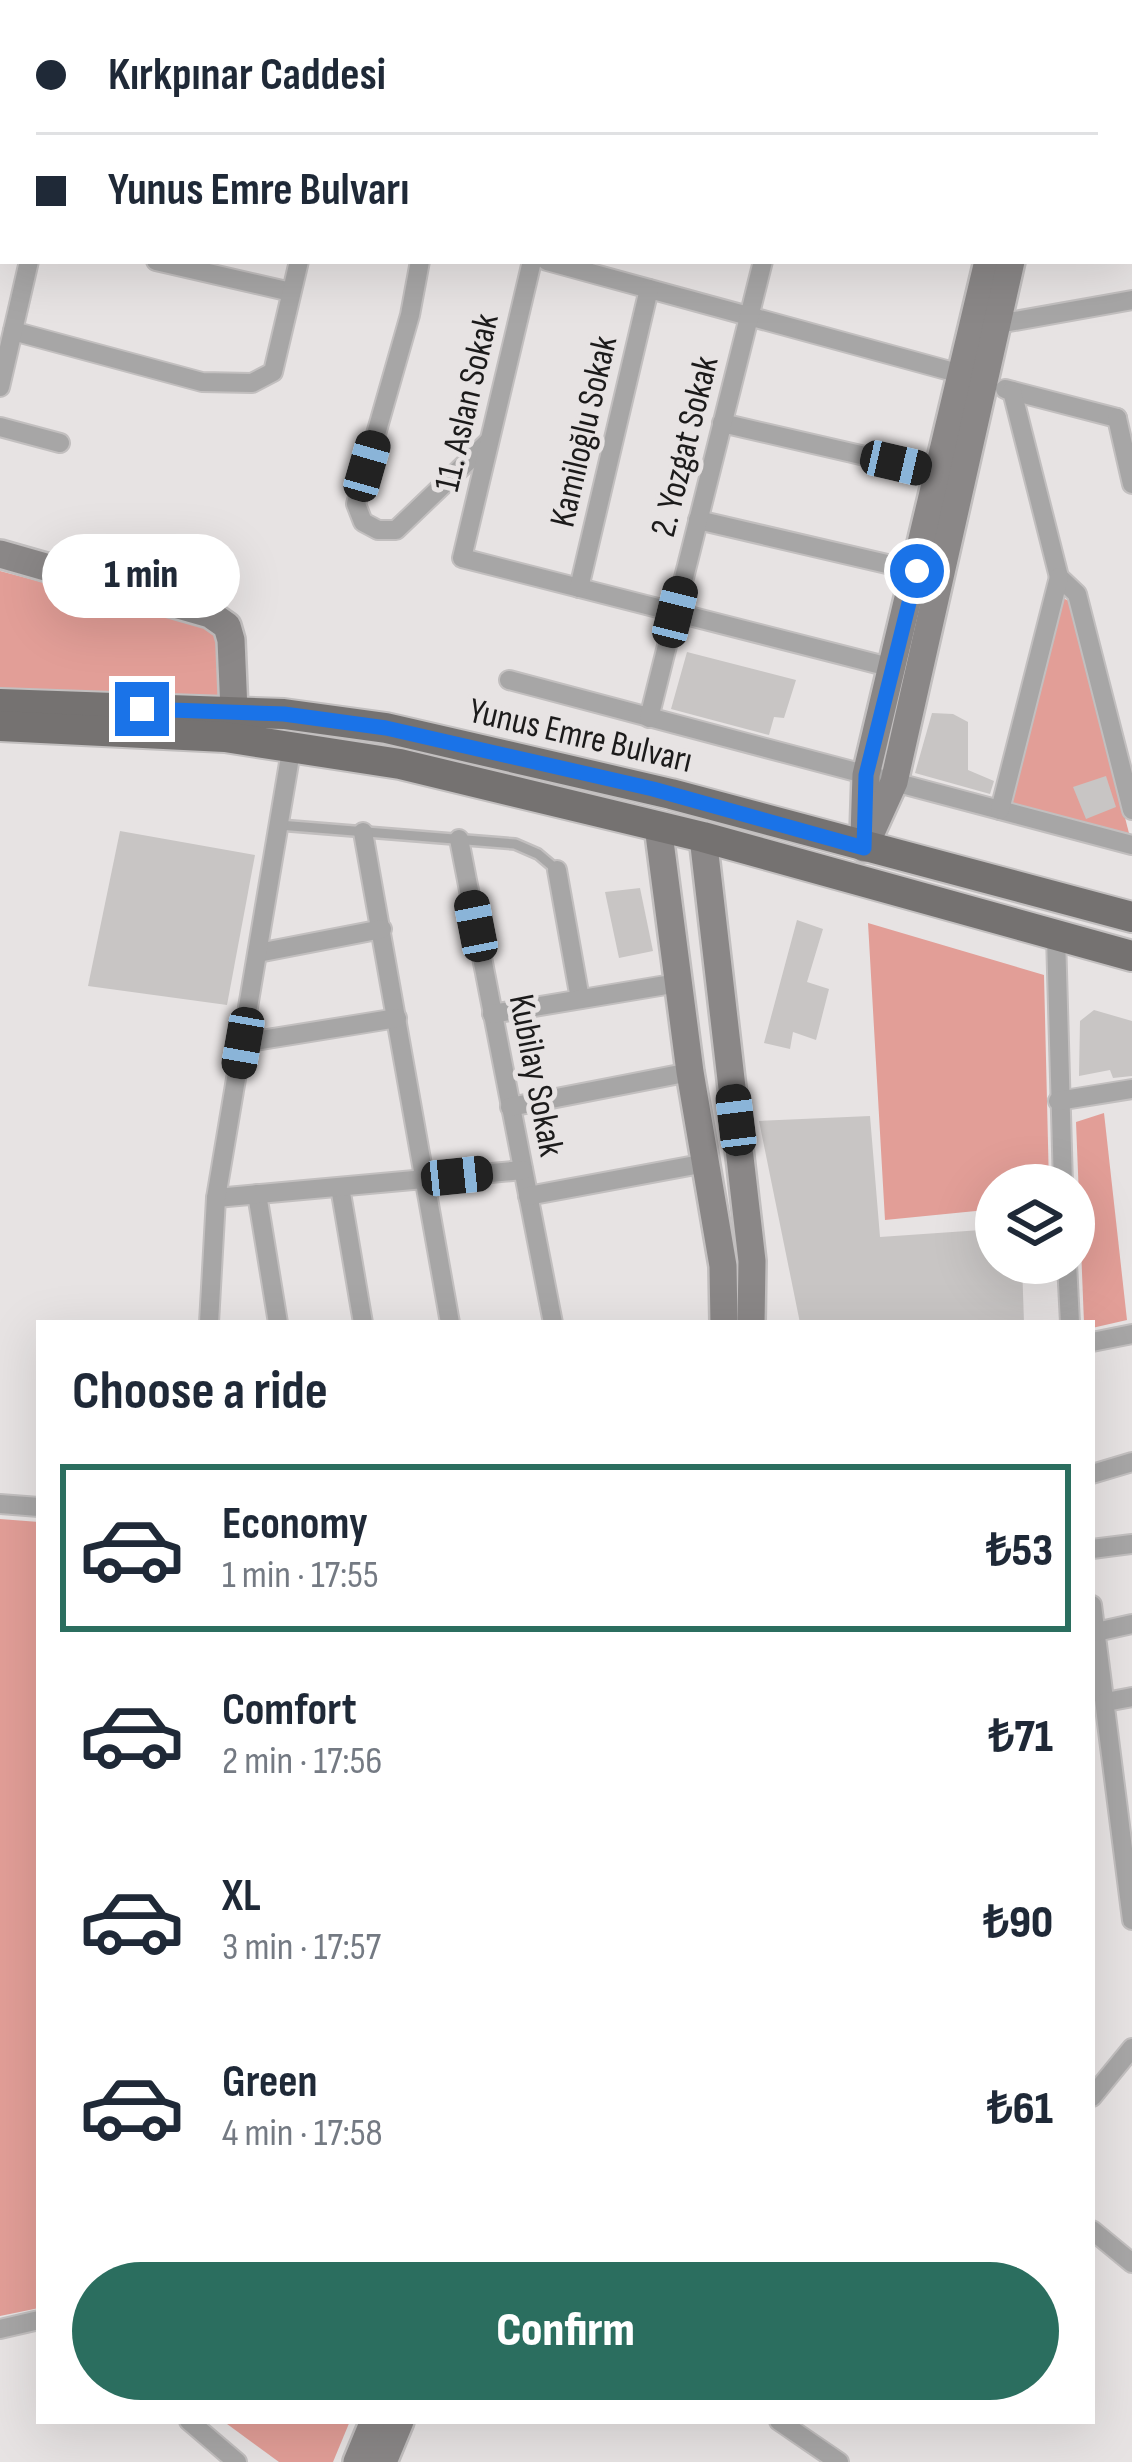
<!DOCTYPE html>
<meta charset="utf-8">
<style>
:root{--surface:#fff;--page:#f2f2f3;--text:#1f2937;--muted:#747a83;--line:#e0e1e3;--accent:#2b6e5f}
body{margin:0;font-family:"Sofia Sans Condensed",sans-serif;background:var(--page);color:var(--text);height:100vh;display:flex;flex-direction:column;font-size:45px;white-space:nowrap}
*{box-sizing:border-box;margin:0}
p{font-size:39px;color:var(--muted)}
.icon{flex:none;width:66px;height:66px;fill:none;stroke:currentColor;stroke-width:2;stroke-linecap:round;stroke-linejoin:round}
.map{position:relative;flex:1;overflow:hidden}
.details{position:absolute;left:36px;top:1320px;width:1059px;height:1104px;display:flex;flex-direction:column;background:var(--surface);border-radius:0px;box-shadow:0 12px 48px #0002}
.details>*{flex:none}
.banner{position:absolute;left:0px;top:0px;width:1134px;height:264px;box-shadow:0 12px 48px #0002;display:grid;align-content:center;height:264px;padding:0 36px;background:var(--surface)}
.tools{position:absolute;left:975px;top:1164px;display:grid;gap:24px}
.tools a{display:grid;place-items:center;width:120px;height:120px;border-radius:50%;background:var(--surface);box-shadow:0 12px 48px #0002;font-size:60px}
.end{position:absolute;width:54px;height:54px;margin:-27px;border:15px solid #1a73e8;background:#fff;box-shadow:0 0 0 6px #fff}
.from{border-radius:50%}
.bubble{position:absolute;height:84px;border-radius:42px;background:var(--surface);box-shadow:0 12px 48px #0002;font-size:39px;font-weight:800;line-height:84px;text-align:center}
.car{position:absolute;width:36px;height:72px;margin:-36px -18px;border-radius:15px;box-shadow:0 0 9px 3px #0007;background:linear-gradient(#222 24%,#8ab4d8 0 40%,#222 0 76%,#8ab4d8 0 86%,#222 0)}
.banner b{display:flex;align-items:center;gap:42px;height:114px;font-size:45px}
.banner b+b{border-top:3px solid var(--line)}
.banner i{width:30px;height:30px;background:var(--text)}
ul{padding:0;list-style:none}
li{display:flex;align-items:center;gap:36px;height:168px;margin:0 24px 18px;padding:0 12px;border:6px solid transparent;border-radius:0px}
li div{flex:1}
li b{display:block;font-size:45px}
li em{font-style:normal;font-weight:800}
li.selected{border-color:var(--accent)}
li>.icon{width:108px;height:108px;stroke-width:1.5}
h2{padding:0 36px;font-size:54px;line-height:144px}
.button{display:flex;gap:24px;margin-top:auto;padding:24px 36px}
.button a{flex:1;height:138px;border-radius:72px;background:var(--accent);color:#fff;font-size:48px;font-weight:800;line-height:138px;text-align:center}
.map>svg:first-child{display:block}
.green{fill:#e29e97}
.building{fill:#c8c5c4}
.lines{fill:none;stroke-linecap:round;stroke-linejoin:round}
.lane-casing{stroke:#c2bfbf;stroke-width:14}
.street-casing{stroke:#c2bfbf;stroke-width:22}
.secondary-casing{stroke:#c2bfbf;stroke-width:32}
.primary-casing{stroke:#c2bfbf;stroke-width:34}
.lane{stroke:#a7a6a6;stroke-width:9}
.street{stroke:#a7a6a6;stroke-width:18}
.secondary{stroke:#8a8787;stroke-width:27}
.primary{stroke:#757271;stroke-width:30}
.route{stroke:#1a73e8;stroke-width:15}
.labels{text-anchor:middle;stroke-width:10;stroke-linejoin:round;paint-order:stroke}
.street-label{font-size:36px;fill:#1c1b1b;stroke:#e7e3e3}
</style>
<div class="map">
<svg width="1132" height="2462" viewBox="0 0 1132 2462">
<rect width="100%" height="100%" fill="#e7e3e3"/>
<g class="green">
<path d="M0,571L220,629L227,701L0,690Z"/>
<path d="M1061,597L1069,601L1130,837L1008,805Z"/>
<path d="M868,923L1044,975L1049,1185H996V1209L885,1220Z"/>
<path d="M1104,1113L1127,1320L1092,1328V1323H1084L1076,1122Z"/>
<path d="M0,1519L39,1522V2308L0,2316Z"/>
<path d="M223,2421H350L333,2462H279Z"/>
</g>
<g class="building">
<path d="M687,652L796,680L784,718L774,717L769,735L671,709Z"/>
<path d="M932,713L953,714L968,722V770L994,781L990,794L915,773Z"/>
<path d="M1106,776L1116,807L1086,819L1073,787Z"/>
<path d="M120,831L255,855L227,1005L88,986Z"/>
<path d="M640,888L653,951L619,958L605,892Z"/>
<path d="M797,920L823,929L807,982L829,989L816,1040L793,1032L790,1049L764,1043Z"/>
<path d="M1094,1010L1132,1021V1076L1113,1078L1110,1070L1079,1076L1080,1021Z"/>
<path d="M870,1116L880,1237L996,1229V1263H1022L1024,1323H800L759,1121Z"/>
</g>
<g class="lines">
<defs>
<path id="lane" d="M279,825L515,844L538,854L557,870"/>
<g id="street">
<path d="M339,0V3"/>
<path d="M523,0L534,3"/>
<path d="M745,0L746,3"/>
<path d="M1105,0L1106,3"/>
<path d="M186,3L187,0"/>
<path d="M482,3L483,0"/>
<path d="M1131,72H1132"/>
<path d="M0,117L3,118"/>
<path d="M1131,160L1132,166"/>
<path d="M1131,200H1132"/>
<path d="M156,261L291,292"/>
<path d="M420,261L410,315L356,504L363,522L378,530H396L488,442"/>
<path d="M532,261L462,558L893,668"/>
<path d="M547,261L961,374"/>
<path d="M998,324L1132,300"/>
<path d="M13,331L202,382L252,383L273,372L299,261"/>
<path d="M0,387L29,261"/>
<path d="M1005,389L1117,418"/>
<path d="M1012,391L1059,577L1077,594L1132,810"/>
<path d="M1117,418L1132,484"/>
<path d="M722,423L939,473"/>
<path d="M0,427L60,443"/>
<path d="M698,520L917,571"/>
<path d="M579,588L649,289"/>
<path d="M509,680L1132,845"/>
<path d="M649,718L763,261"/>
<path d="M1000,810L1059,577"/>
<path d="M363,832L450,1323"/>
<path d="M459,839L553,1323"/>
<path d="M557,870L580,999"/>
<path d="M1056,936L1063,1185"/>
<path d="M258,953L382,929"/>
<path d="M492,1014L678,983"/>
<path d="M243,1043L397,1018"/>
<path d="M1058,1101L1132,1089"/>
<path d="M510,1107L690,1072"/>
<path d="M340,1187L363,1323"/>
<path d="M257,1194L278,1323"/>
<path d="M528,1196L706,1163"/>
<path d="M216,1198L523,1170"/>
<path d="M1067,1263L1070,1323"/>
<path d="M209,1323L216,1198L292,745"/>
<path d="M1092,1342L1132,1334"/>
<path d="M1092,1474L1132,1462"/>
<path d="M0,1504L39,1507"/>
<path d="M1092,1549L1132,1544"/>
<path d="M1092,1605L1132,1920"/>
<path d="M1096,1632L1132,1624"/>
<path d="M1106,1702L1132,1697"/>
<path d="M1092,2097L1132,2048"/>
<path d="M1092,2230L1132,2263"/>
<path d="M0,2329L39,2320"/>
<path d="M189,2421L237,2462"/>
<path d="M779,2421L839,2462"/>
</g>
<g id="secondary">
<path d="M971,0V3"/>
<path d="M993,0L994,3"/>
<path d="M0,554L210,614L227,626L231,640L234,711"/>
<path d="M658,826L690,1072L723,1266L724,1323"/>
<path d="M864,836L866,775L988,261"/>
<path d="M703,837L752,1261L751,1323"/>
<path d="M864,848L894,782L1011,261"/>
<path d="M357,2462L374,2421"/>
<path d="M383,2462L400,2421"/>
</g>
<g id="primary">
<path d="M0,704L284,714L386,728L671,794L1132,917"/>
<path d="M0,726L225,737L400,764L703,837L1132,956"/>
</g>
</defs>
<use href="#lane" class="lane-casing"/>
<use href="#street" class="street-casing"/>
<use href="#secondary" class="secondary-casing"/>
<use href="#primary" class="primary-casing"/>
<use href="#lane" class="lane"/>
<use href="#street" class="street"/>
<use href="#secondary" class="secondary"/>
<use href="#primary" class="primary"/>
</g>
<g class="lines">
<path class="route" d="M142,709L284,714L386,728L653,789L864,848L866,775L917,571"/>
</g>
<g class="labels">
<g class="street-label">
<text transform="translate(465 402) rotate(-77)" y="13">11. Aslan Sokak</text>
<text transform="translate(582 431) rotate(-77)" y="13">Kamiloğlu Sokak</text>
<text transform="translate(683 446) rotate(-76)" y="13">2. Yozgat Sokak</text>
<text transform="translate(581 734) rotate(13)" y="13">Yunus Emre Bulvarı</text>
<text transform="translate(538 1075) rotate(79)" y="13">Kubilay Sokak</text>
</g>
</g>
</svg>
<div class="tools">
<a><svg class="icon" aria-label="layers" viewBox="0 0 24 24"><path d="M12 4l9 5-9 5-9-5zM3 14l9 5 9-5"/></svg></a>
</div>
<i class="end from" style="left:917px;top:571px"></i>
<i class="end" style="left:142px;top:709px"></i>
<div class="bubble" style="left:42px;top:534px;width:198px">1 min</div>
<i class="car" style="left:896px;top:463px;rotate:103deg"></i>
<i class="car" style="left:367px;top:466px;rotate:16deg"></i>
<i class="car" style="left:675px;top:612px;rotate:14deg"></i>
<i class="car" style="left:476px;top:926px;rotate:349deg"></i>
<i class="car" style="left:243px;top:1043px;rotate:190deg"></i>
<i class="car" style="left:736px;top:1120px;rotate:353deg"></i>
<i class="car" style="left:457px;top:1176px;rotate:84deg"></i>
<div class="banner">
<b><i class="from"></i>Kırkpınar Caddesi</b>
<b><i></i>Yunus Emre Bulvarı</b>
</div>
<section class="details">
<h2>Choose a ride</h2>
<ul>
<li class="selected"><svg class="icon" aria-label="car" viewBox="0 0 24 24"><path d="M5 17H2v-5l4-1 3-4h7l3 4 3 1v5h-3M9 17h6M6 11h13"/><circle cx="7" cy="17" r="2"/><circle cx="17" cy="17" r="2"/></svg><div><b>Economy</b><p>1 min · 17:55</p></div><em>₺53</em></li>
<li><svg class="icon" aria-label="car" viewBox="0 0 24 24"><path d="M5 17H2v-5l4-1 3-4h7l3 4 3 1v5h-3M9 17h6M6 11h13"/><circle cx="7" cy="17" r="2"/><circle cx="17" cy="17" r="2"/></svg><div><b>Comfort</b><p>2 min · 17:56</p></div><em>₺71</em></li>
<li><svg class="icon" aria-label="car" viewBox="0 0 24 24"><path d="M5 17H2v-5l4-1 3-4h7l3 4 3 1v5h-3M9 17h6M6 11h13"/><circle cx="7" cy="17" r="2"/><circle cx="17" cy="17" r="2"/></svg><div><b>XL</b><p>3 min · 17:57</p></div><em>₺90</em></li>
<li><svg class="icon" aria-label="car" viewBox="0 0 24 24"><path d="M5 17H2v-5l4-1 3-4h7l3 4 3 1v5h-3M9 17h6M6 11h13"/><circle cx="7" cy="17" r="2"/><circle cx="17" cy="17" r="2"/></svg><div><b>Green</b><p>4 min · 17:58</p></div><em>₺61</em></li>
</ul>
<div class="button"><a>Confirm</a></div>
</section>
</div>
